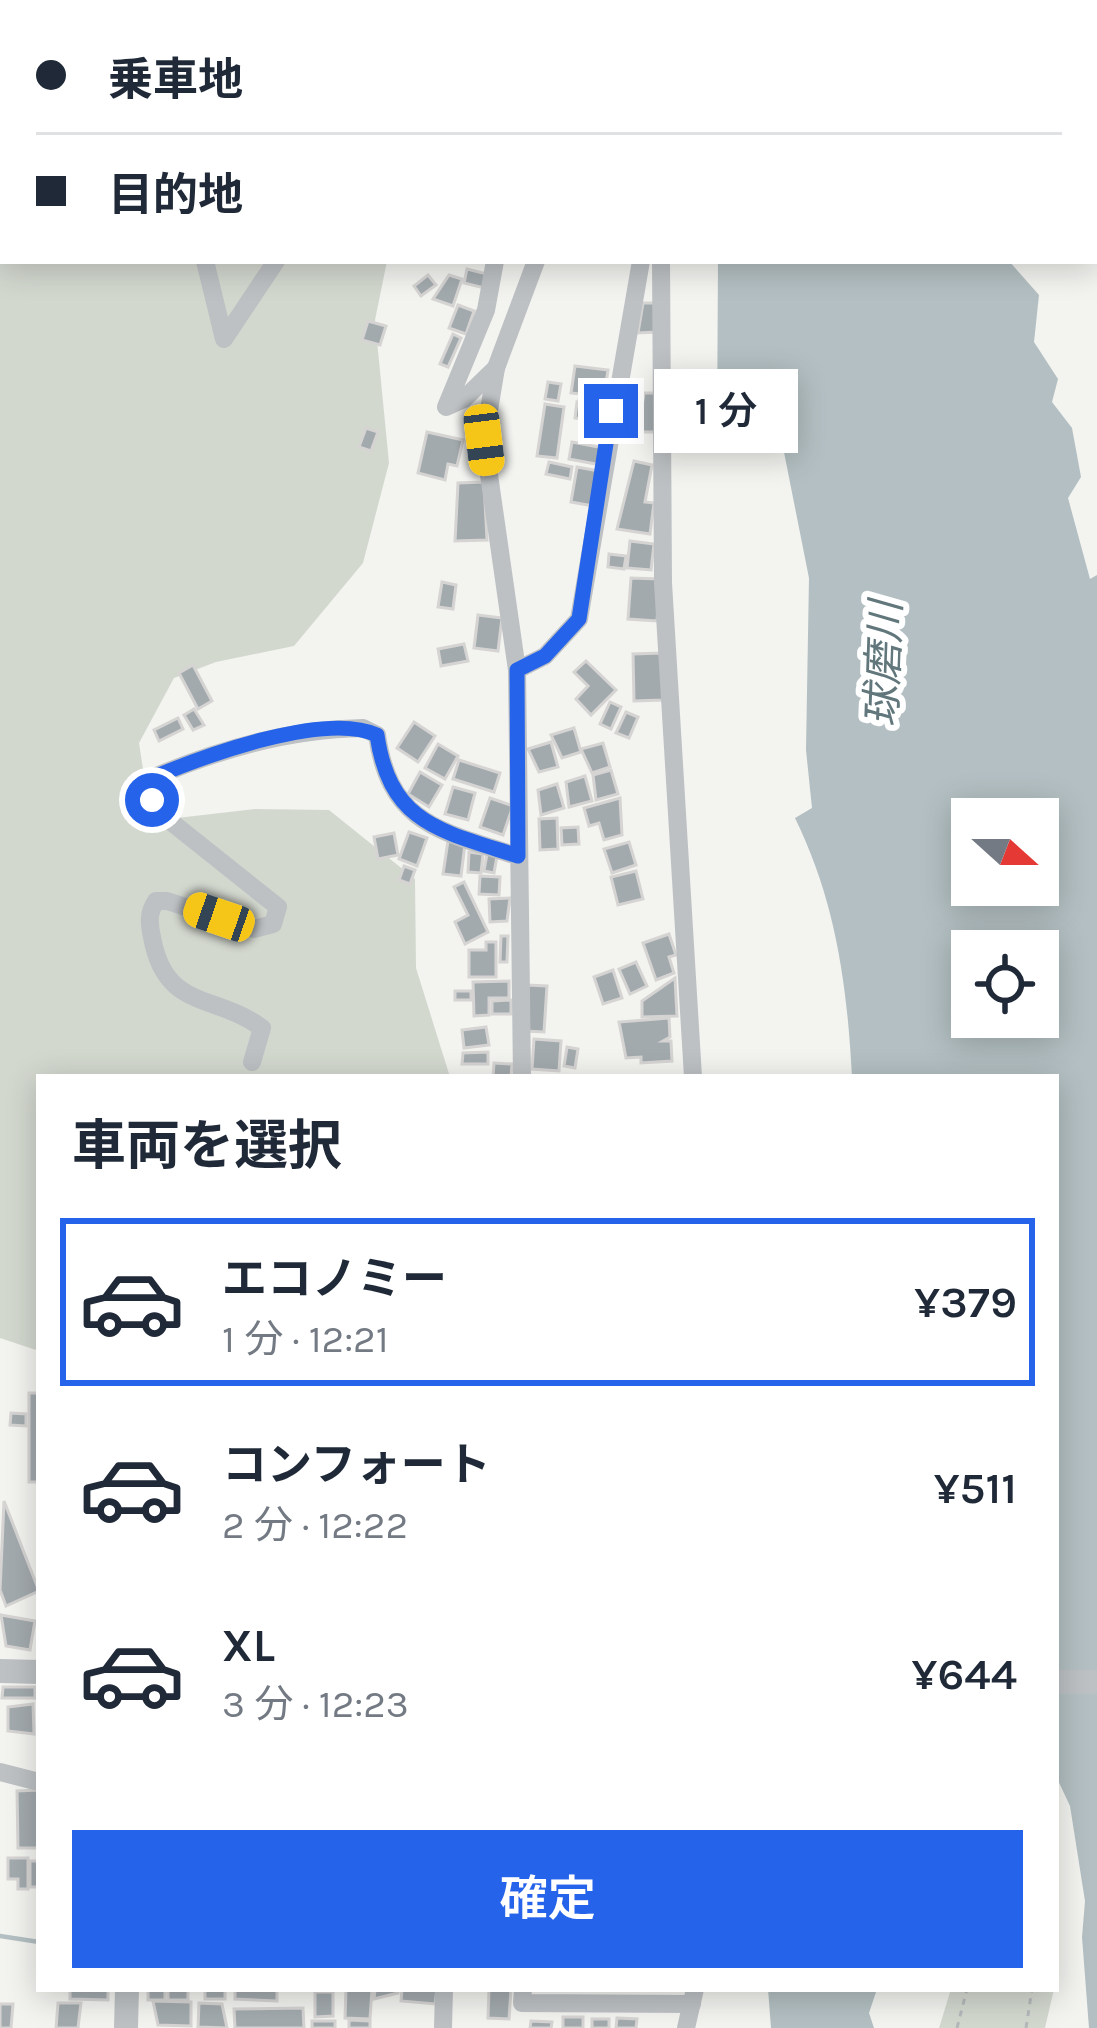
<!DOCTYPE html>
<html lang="ja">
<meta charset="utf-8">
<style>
:root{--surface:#fff;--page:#f6f6f7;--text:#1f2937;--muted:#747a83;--line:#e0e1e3;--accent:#2563eb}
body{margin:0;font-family:Karla,"Noto Sans JP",sans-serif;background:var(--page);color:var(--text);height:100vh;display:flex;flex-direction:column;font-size:45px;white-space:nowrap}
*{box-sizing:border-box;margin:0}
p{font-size:39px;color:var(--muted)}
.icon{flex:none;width:66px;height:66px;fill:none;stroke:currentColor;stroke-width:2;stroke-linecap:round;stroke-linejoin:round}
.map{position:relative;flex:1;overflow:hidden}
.side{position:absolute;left:36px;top:1074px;width:1023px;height:918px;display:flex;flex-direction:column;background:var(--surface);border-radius:0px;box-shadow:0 6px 30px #0003}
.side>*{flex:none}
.banner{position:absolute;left:0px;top:0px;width:1098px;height:264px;box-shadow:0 6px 30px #0003;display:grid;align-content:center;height:264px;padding:0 36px;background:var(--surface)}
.needle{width:78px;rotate:111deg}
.fabs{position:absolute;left:951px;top:798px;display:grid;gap:24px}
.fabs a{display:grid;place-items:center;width:108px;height:108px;border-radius:0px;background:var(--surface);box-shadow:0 6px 30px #0003;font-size:60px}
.end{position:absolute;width:54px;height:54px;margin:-27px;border:15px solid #2563eb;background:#fff;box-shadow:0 0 0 6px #fff}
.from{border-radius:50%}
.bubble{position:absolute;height:84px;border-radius:0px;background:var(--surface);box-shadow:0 6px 30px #0003;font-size:39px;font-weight:600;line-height:84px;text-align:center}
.car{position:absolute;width:36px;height:72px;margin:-36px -18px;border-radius:15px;box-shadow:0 0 9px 3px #0007;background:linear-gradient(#f5c518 24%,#345 0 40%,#f5c518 0 76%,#345 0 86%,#f5c518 0)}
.banner b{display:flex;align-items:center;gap:42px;height:114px;font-size:45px}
.banner b+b{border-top:3px solid var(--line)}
.banner i{width:30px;height:30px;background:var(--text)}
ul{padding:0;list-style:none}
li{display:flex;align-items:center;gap:36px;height:168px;margin:0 24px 18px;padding:0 12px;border:6px solid transparent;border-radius:0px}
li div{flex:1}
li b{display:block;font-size:45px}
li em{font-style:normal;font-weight:600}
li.selected{border-color:var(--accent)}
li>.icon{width:108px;height:108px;stroke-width:1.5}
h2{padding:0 36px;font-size:54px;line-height:144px}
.cta{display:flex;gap:24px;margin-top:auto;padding:24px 36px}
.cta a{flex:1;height:138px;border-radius:0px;background:var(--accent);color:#fff;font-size:48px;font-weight:600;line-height:138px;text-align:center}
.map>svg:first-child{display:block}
.green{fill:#d3d8cf}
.water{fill:#b3bfc2;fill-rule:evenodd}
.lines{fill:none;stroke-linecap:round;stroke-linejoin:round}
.stream{stroke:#b3bfc2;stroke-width:4.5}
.building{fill:#a3aaae;stroke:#d5d4d3;stroke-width:3}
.path{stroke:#b5b8ba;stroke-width:3;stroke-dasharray:6 6;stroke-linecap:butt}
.minor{stroke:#bdc1c4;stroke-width:18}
.tertiary{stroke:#bdc1c4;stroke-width:24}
.route{stroke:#2563eb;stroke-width:15}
.labels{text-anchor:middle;stroke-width:12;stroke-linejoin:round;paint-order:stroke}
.water-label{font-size:42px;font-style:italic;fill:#61777b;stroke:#fff}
</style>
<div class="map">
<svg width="1097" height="2028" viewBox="0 0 1097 2028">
<rect width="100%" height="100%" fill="#f3f3f0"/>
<g class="green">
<path d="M0,0H436L3,3V261H387L375,320L389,463L363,563L294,646L216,662L174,678L139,743L151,821L255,809L329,810L415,879L416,968L450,1077H39V1351L0,1338Z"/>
<path d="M951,1989H1054L1045,2028H939Z"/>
</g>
<g class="water">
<rect x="718" y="0" width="182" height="3"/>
<path d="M718,261H1009L1039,295L1034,342L1058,379L1052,402L1072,428L1081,477L1068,498L1090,579L1097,575V2028H1089L1082,1937L1085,1901L1070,1806L1056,1776V1077H852C847,984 836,902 795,818L812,808L806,750L809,578L776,412L737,389L717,433ZM972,819H1038V885H972ZM972,951H1038V1017H972Z"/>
<path d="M768,1989H877L869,2013L874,2028H771Z"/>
</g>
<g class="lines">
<path class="stream" d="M0,1936L39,1942"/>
</g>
<g class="building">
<path d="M467,269L487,274L484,288L464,283Z"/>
<path d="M428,275L436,285L421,296L414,286Z"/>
<path d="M449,275L462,279L453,306L433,299Z"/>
<path d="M643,303H657V332L638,333Z"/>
<path d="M458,305L474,311L466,334L449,328Z"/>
<path d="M368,321L386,326L380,345L362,340Z"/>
<path d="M453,334L461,338L448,367L440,364Z"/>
<path d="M575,366L608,370L603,403L579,400L580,394L571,393Z"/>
<path d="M548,382L561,384L558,401L545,399Z"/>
<path d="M644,393H656L657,432H638Z"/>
<path d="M577,402L610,406L608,422L575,418Z"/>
<path d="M545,404L564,407L557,458L537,456Z"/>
<path d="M620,417L633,418V433L619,432Z"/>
<path d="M366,428L378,432L371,451L359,447Z"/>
<path d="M427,432L463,440L457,466L448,464L445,480L418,473Z"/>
<path d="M572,442L604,448L601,465L569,459Z"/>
<path d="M634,461L652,465L645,502L654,503L650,534L617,529Z"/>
<path d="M549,462L572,467L570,479L546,474Z"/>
<path d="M577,467L599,471L593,506L571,502Z"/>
<path d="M484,482L487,540L455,541L458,483Z"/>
<path d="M630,541L654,544L651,570L627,568Z"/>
<path d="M609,554L626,556L624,569L608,567Z"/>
<path d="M631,578L660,579L657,621L628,619Z"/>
<path d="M442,582L456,585L453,609L438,607Z"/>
<path d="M478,615L502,618L498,651L474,648Z"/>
<path d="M464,644L468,661L441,666L438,649Z"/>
<path d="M662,653L663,700L634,701L633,654Z"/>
<path d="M586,661L616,690L591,715L576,699L588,686L574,672Z"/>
<path d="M193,665L212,701L198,709L179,673Z"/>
<path d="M610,702L621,707L611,729L600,724Z"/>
<path d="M194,709L204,725L193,730L184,715Z"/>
<path d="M626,712L638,717L629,738L616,733Z"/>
<path d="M178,718L183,729L159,741L154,730Z"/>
<path d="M414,722L435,736L418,762L397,748Z"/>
<path d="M574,728L581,752L562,758L551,735Z"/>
<path d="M551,742L558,767L539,772L528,749Z"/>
<path d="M603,743L610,767L592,773L581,749Z"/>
<path d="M438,744L458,756L445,779L425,768Z"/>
<path d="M459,760L500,773L494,792L453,779Z"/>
<path d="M611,770L618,794L596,800L593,775Z"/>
<path d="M420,772L442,785L429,807L408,794Z"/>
<path d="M585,776L592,801L569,807L566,782Z"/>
<path d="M557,784L564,808L541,815L538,790Z"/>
<path d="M453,787L475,793L468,820L445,814Z"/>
<path d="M490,798L513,806L503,835L480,827Z"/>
<path d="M620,798L622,835L604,840L599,823L589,826L584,808Z"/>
<path d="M557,818L558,849L540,850L539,819Z"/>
<path d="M578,827L579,844L562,845L561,828Z"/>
<path d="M409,832L427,838L417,866L399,859Z"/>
<path d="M394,833L398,855L378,859L374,837Z"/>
<path d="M448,841L465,844L461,876L443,874Z"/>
<path d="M629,842L636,865L612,873L604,849Z"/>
<path d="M469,852L483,854L481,873L468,872Z"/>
<path d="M487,854L497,856L494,873L484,871Z"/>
<path d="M404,866L415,870L410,884L399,880Z"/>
<path d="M636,871L643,899L618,905L611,877Z"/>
<path d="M480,876L500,877L499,895L479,894Z"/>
<path d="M464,882L488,932L465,944L455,922L468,915L454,887Z"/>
<path d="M510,898L507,921L490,922L489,899Z"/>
<path d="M669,934L676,955L669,957L674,973L656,980L643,943Z"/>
<path d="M501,936H508L507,962H500Z"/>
<path d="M486,942H496V977H469V950H486Z"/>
<path d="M636,962L647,986L630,994L619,969Z"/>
<path d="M613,970L622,998L603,1004L594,977Z"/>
<path d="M675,978L677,1016L642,1017V1001Z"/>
<path d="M509,981V998H489V1015L474,1016L473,982Z"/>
<path d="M527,985L547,986L544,1032L524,1031Z"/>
<rect x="455" y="991" width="16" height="9"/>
<path d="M511,1000V1014H492V1001Z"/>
<path d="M669,1018L670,1037L663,1041H671L672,1061L641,1063V1057L626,1058L619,1022Z"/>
<path d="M486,1027L489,1045L464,1048L462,1030Z"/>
<path d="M534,1039L561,1041L559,1071L532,1069Z"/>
<path d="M567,1047L578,1049L575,1068L564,1066Z"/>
<path d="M488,1052V1064H462L463,1053Z"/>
<path d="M494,1063L512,1064L511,1077H493Z"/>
<rect x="29" y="1393" width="10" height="89"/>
<path d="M11,1413L26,1414V1426L10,1425Z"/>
<path d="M4,1501L39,1591L6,1606L0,1590Z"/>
<path d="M1,1615L35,1621L30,1650L6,1646Z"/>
<path d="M3,1687H35V1698H2Z"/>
<path d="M33,1704L34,1734L8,1731V1707Z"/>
<path d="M39,1790V1848H18L17,1791Z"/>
<path d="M8,1858H28V1889H18V1879H8Z"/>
<rect x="30" y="1861" width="9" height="26"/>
<path d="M70,1989H108V2000L70,1999Z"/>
<rect x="148" y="1989" width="17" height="11"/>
<rect x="168" y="1989" width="20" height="11"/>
<rect x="205" y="1989" width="20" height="10"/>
<path d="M235,1989L277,1990V2001L235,1999Z"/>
<path d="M346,1989H372L370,2019L345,2018Z"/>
<path d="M375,1989H398V1993L374,1999Z"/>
<path d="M402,1989H437L435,2004L401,2001Z"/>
<path d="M489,1989H511L509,2019L488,2018Z"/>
<path d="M315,1992H333V2016L315,2017Z"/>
<path d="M153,2001L191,2002V2026L158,2025Z"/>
<path d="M58,2003H81L78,2028H56Z"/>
<path d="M199,2003L222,2004L227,2028L198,2027Z"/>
<path d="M0,2004H13L11,2028H0Z"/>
<path d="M303,2008L304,2028H235L234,2009Z"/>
<rect x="563" y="2017" width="20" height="11"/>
<path d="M617,2018L637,2019L636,2028H616Z"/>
<rect x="592" y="2019" width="17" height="9"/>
<path d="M349,2020L370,2021V2028H349Z"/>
<rect x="312" y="2021" width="23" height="7"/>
<path d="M531,2021L552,2022L551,2028H530Z"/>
</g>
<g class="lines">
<g class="path">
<path d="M957,2028L967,1989"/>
<path d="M1026,2028L1032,1989"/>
</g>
<g class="minor">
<path d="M538,0L539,3"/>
<path d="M662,3V0"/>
<path d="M205,261L224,339L276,261"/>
<path d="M495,261L486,310L446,407L464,399L496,368"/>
<path d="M661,261L663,583L693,1077"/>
<path d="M517,670L545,656L579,619L641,261"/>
<path d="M252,1062L262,1028C215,993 165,1011 152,937C149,923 148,913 156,901H167L254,929L273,924L278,907L170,821L148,793L152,778C217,750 291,729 363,728L377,735C390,825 441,831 517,856"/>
<path d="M522,1077L517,670L484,440L496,368L536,261"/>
<path d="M0,1772L39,1782"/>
<path d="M523,1989L522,2003L692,2004"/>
<path d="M443,2028L444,1989"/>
<path d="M686,2028L695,1989"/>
</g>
<g class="tertiary">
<path d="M0,1671L39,1672"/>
<path d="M1056,1682H1097"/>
<path d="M126,2028L127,1989"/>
</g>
</g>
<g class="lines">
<path class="route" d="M152,800V778C204,756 325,711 377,735C390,824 441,831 518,856L517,670L545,656L579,619L611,411"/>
</g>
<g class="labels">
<g class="water-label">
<text transform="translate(883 664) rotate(-88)" y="15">球磨川</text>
</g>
</g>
</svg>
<div class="fabs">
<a><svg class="needle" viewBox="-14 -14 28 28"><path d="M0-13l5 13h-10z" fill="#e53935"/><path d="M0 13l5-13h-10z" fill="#747a83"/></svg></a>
<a><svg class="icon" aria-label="locate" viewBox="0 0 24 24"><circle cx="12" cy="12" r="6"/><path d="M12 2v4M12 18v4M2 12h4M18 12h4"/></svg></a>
</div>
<i class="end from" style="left:152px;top:800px"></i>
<i class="end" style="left:611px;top:411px"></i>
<div class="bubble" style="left:654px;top:369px;width:144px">1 分</div>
<i class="car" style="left:484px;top:440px;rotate:173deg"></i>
<i class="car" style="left:219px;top:917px;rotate:289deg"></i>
<div class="banner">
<b><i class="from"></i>乗車地</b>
<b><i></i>目的地</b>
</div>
<section class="side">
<h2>車両を選択</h2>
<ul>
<li class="selected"><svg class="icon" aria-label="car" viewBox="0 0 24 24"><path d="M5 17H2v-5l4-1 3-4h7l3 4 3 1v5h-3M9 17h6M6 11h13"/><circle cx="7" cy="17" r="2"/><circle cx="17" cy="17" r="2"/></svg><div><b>エコノミー</b><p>1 分 · 12:21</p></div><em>¥379</em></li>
<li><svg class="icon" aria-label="car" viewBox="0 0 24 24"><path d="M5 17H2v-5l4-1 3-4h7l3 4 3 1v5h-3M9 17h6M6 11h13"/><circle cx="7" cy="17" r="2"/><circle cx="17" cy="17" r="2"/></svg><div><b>コンフォート</b><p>2 分 · 12:22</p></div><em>¥511</em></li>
<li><svg class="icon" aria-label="car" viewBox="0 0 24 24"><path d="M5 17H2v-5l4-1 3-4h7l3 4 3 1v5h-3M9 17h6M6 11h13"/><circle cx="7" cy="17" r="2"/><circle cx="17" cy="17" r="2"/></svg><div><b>XL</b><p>3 分 · 12:23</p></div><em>¥644</em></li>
</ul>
<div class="cta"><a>確定</a></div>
</section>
</div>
